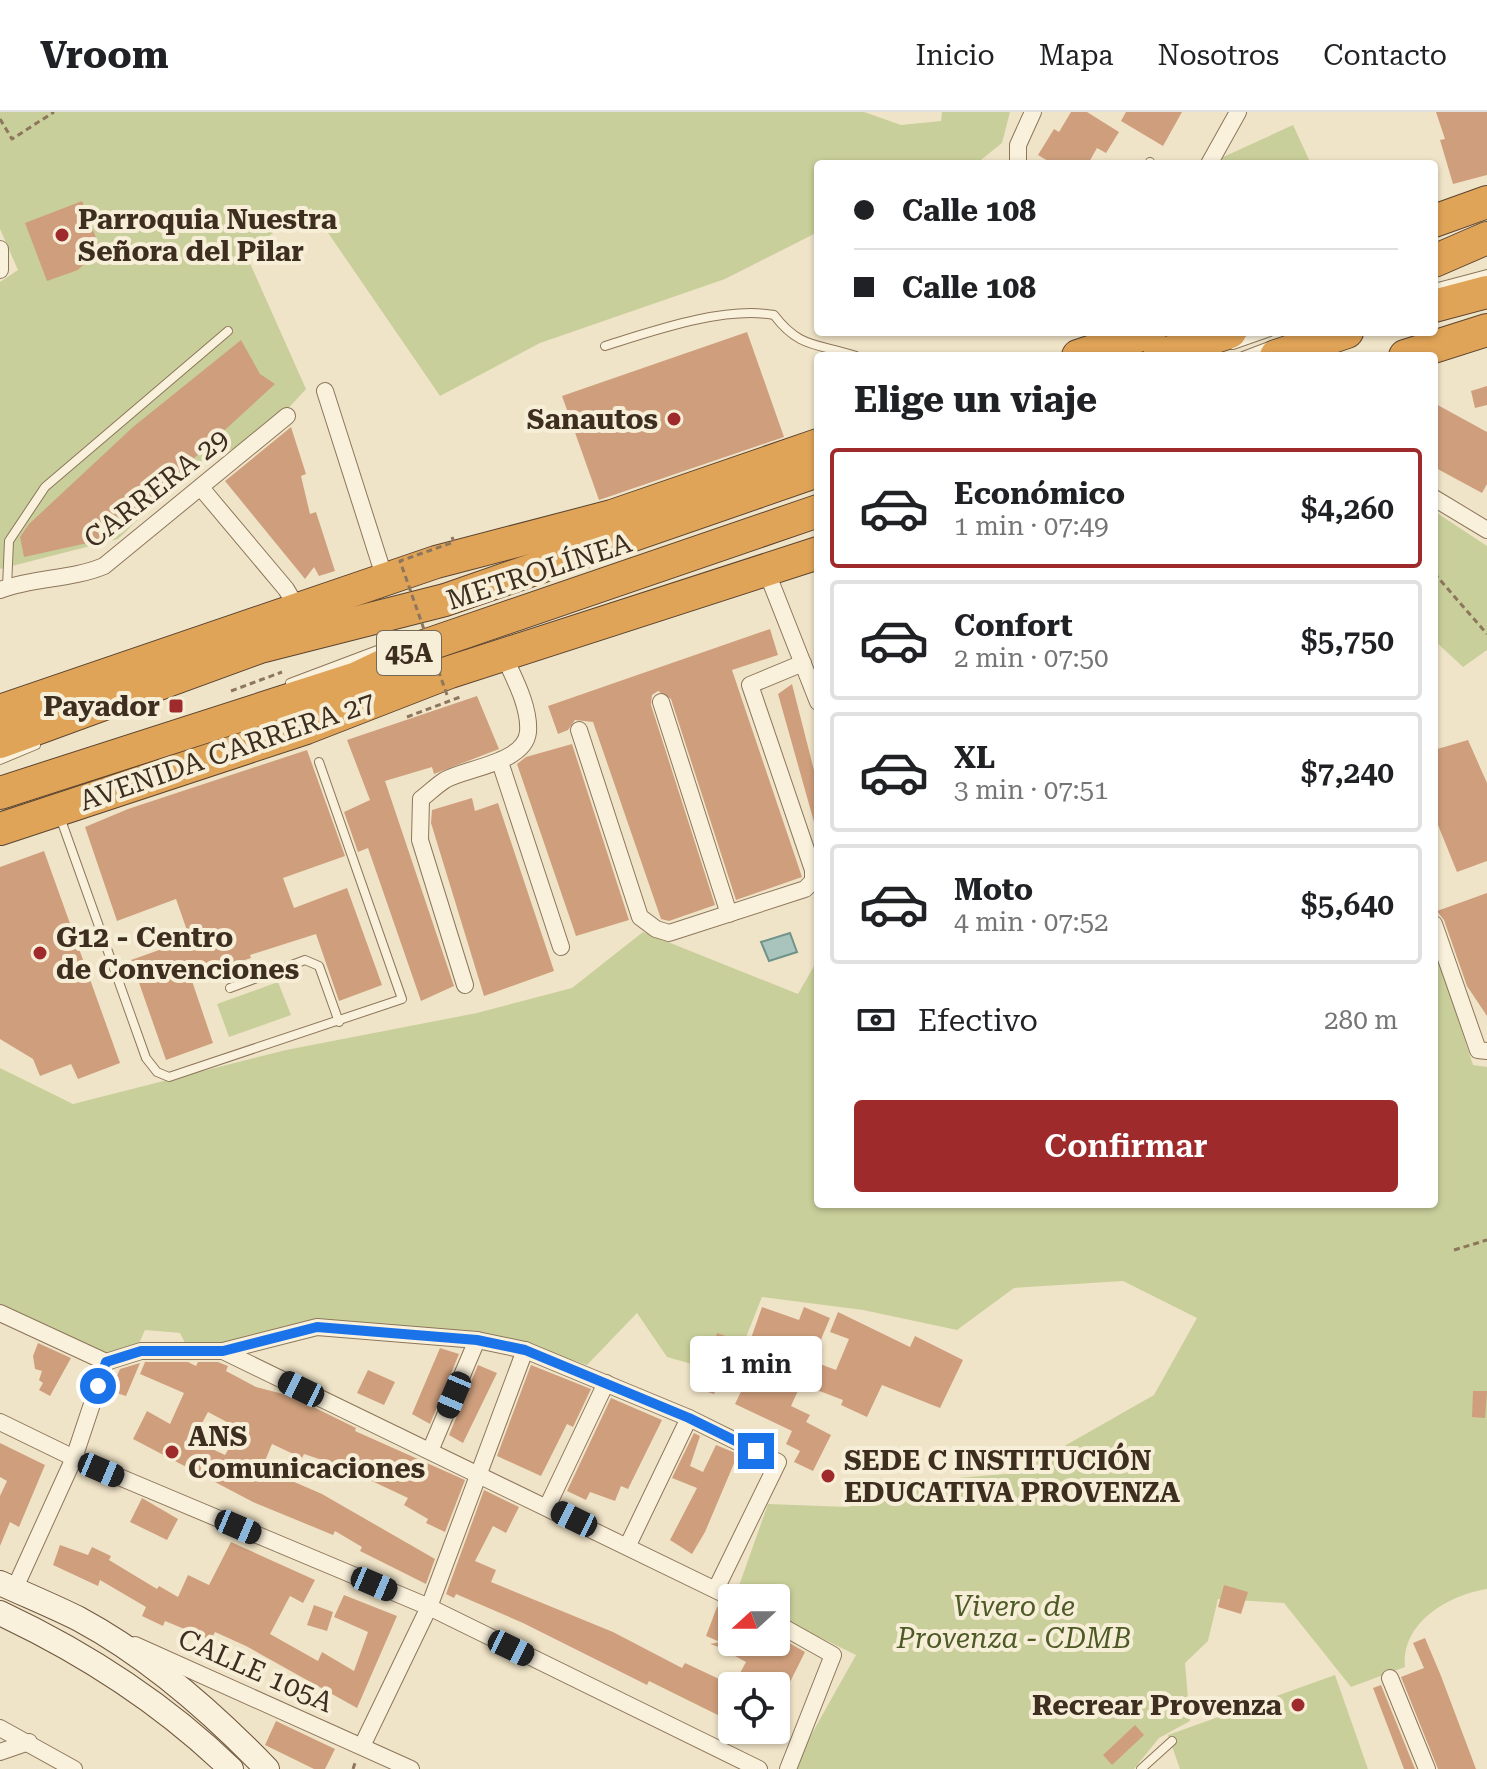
<!DOCTYPE html>
<html lang="es">
<meta charset="utf-8">
<style>
:root{--surface:#fff;--page:#f2f2f2;--text:#202124;--muted:#757577;--line:#e0e0e0;--accent:#9e2a2b}
body{margin:0;font-family:"Roboto Serif",serif;background:var(--page);color:var(--text);height:100vh;display:flex;flex-direction:column;font-size:30px;white-space:nowrap}
*{box-sizing:border-box;margin:0}
p{font-size:26px;color:var(--muted)}
.icon{flex:none;width:44px;height:44px;fill:none;stroke:currentColor;stroke-width:2;stroke-linecap:round;stroke-linejoin:round}
.map{position:relative;flex:1;overflow:hidden}
.drawer{position:absolute;left:814px;top:240px;width:624px;height:856px;display:flex;flex-direction:column;background:var(--surface);border-radius:8px;box-shadow:0 2px 6px #0004}
.drawer>*{flex:none}
.hud{position:absolute;left:814px;top:48px;width:624px;height:176px;border-radius:8px;box-shadow:0 2px 6px #0004;display:grid;align-content:center;height:176px;padding:0 40px;background:var(--surface)}
.needle{width:52px;rotate:249deg}
.fabs{position:absolute;left:718px;top:1472px;display:grid;gap:16px}
.fabs a{display:grid;place-items:center;width:72px;height:72px;border-radius:8px;background:var(--surface);box-shadow:0 2px 6px #0004;font-size:40px}
.end{position:absolute;width:36px;height:36px;margin:-18px;border:10px solid #1a73e8;background:#fff;box-shadow:0 0 0 4px #fff}
.from{border-radius:50%}
.bubble{position:absolute;height:56px;border-radius:8px;background:var(--surface);box-shadow:0 2px 6px #0004;font-size:26px;font-weight:600;line-height:56px;text-align:center}
.car{position:absolute;width:24px;height:48px;margin:-24px -12px;border-radius:10px;box-shadow:0 0 6px 2px #0007;background:linear-gradient(#222 24%,#8ab4d8 0 40%,#222 0 76%,#8ab4d8 0 86%,#222 0)}
.hud b{display:flex;align-items:center;gap:28px;height:76px;font-size:30px}
.hud b+b{border-top:2px solid var(--line)}
.hud i{width:20px;height:20px;background:var(--text)}
ul{padding:0;list-style:none}
li{display:flex;align-items:center;gap:24px;height:120px;margin:0 16px 12px;padding:0 24px;border:4px solid var(--line);border-radius:8px}
li div{flex:1}
li b{display:block;font-size:30px}
li em{font-style:normal;font-weight:600}
li.on{border-color:var(--accent)}
li>.icon{width:72px;height:72px;stroke-width:1.5}
h2{padding:0 40px;font-size:36px;line-height:96px}
.pay{display:flex;align-items:center;gap:20px;height:88px;padding:0 40px;font-size:30px}
.pay p{margin-inline-start:auto}
.button{display:flex;gap:16px;margin-top:auto;padding:16px 40px}
.button a{flex:1;height:92px;border-radius:8px;background:var(--accent);color:#fff;font-size:32px;font-weight:600;line-height:92px;text-align:center}
header{display:flex;align-items:center;gap:48px;box-sizing:border-box;height:112px;padding:0 40px;background:var(--surface);border-bottom:2px solid var(--line)}
header strong{font-size:38px}
nav{display:flex;gap:44px;margin-inline-start:auto;font-size:28px}
.map>svg:first-child{display:block}
.green{fill:#c9cf9b}
.water{fill:#a9c4bc;stroke:#6f938a;stroke-width:2}
.building{fill:#cf9f7d;fill-rule:evenodd}
.lines{fill:none;stroke-linecap:round;stroke-linejoin:round}
.lane-casing{stroke:#8d765c;stroke-width:10}
.street-casing{stroke:#8d765c;stroke-width:18}
.secondary-casing{stroke:#6f573f;stroke-width:26}
.highway-casing{stroke:#5b4430;stroke-width:34}
.path{stroke:#8d765c;stroke-width:3;stroke-dasharray:6 4;stroke-linecap:butt}
.lane{stroke:#faf1dc;stroke-width:8}
.street{stroke:#faf1dc;stroke-width:16}
.secondary{stroke:#faf1dc;stroke-width:24}
.highway{stroke:#e0a458;stroke-width:32}
.path-bridge{stroke:#8d765c;stroke-width:3;stroke-dasharray:6 4;stroke-linecap:butt}
.route{stroke:#1a73e8;stroke-width:10}
.poi-dot{fill:#9e2a2b;stroke:#f7eed8;stroke-width:3}
.labels{text-anchor:middle;stroke-width:8;stroke-linejoin:round;paint-order:stroke}
.shield{fill:#f7eed8;stroke:#756857;stroke-width:2}
.shield-label{font-size:26px;font-weight:bold;fill:#3d2e20}
.poi-label{font-size:28px;font-weight:bold;fill:#3d2e20;stroke:#f7eed8;text-anchor:start}
.street-label{font-size:28px;fill:#3d2e20;stroke:#f7eed8}
.park-label{font-size:28px;font-style:italic;fill:#4d5a26;stroke:#f7eed8}
</style>
<header>
<strong>Vroom</strong>
<nav><a>Inicio</a><a>Mapa</a><a>Nosotros</a><a>Contacto</a></nav>
</header>
<div class="map">
<svg width="1487" height="1657" viewBox="0 0 1487 1657">
<rect width="100%" height="100%" fill="#f0e4c8"/>
<g class="green">
<path d="M0,0H864L901,13L941,9L942,0H1010L1002,31L976,52H818V120L725,167L540,231L440,284L311,96L245,140L306,277L264,323L192,355L118,427L0,457V170L18,158L0,117Z"/>
<path d="M1293,13L1311,52H1223L1221,46Z"/>
<path d="M1434,399L1487,434V538L1463,555L1434,528Z"/>
<path d="M643,820L798,882L818,847V1092H1434V834L1473,953L1487,955V1477C1448,1483 1401,1511 1405,1555L1351,1575L1284,1491L1218,1487L1208,1529L1185,1551L1190,1609L1159,1626L1134,1657H792L856,1543L776,1504V1486L735,1485L768,1392L848,1395L922,1369L1017,1361L1154,1283L1197,1206L1123,1169L1014,1176L957,1218L863,1198L762,1185L731,1263L667,1245L637,1201L587,1253L529,1233L316,1211L233,1233H186L180,1221L145,1218L138,1234L105,1244L0,1197V956L73,992L286,938L477,901L572,876Z"/>
<path d="M278,870L291,903L229,925L217,892Z"/>
<path d="M1335,1563L1368,1657H1180L1168,1623Z"/>
</g>
<path class="water" d="M790,821L797,840L769,849L761,830Z"/>
<g class="building">
<path d="M1071,0H1087L1119,20L1106,41L1097,36L1088,52H1053L1038,43L1054,17L1059,20Z"/>
<path d="M1126,0H1182L1163,34L1121,9Z"/>
<path d="M1436,0H1487V63L1453,72L1440,28L1445,27Z"/>
<path d="M82,89L100,136L78,158L47,169L25,111Z"/>
<path d="M747,220L784,325L599,388L562,284Z"/>
<path d="M241,228L260,262L275,272L106,427L24,445L20,425L29,412L133,315Z"/>
<path d="M1487,274V293L1475,296L1471,279Z"/>
<path d="M1434,291L1487,320V372L1482,381L1434,355Z"/>
<path d="M291,315L306,362L301,364L310,402L316,400L335,459L319,464L314,455L305,467L225,369Z"/>
<path d="M770,517L778,543L732,558L802,765L736,788L671,587L658,579L652,583L651,593L715,793L669,809L661,807L593,610L575,608L568,618L558,622L548,594Z"/>
<path d="M792,572L818,674V709L814,710L778,582Z"/>
<path d="M477,584L499,637L434,662L432,655L385,669L454,874L421,889L368,736L358,740L344,700L370,688L347,628Z"/>
<path d="M1468,628L1487,671V749L1457,760L1434,703V638Z"/>
<path d="M572,632L629,808L576,824L517,652L526,645Z"/>
<path d="M307,638L345,744L283,766L294,796L347,776L382,873L339,889L316,822L250,843L251,846L191,866L213,931L166,948L131,848L190,827L176,787L117,809L85,715L128,697Z"/>
<path d="M472,686L475,699L498,691L554,859L484,884L431,711L432,698Z"/>
<path d="M44,739L120,951L78,967L71,952L40,964L33,947L0,927V755Z"/>
<path d="M1487,781V904L1467,874L1444,808L1437,799Z"/>
<path d="M762,1195L799,1208L804,1195L830,1206L812,1249L836,1258L849,1227L830,1220L838,1200L910,1235L915,1224L963,1248L940,1296L882,1273L867,1305L841,1293L843,1288L801,1272L791,1294L810,1303L806,1310L831,1323L813,1359L794,1350L800,1339L786,1332L792,1319L735,1292L750,1261L724,1252L714,1282L699,1277L717,1221L749,1232Z"/>
<path d="M38,1231L71,1246L50,1284L39,1278L43,1271L39,1268L42,1259L35,1257L33,1244Z"/>
<path d="M440,1236L459,1242L430,1312L412,1302Z"/>
<path d="M145,1250H188L196,1254L198,1250H218L228,1254L226,1259L256,1275L291,1284L356,1316L355,1319L465,1368L445,1420L426,1411L428,1407L404,1393L408,1386L340,1354L304,1342L302,1346L272,1332L262,1356L322,1382L435,1447L426,1472L360,1439L362,1435L335,1419L333,1423L253,1390L133,1327L147,1299L170,1312L184,1281L140,1262ZM208,1300L240,1317L225,1343L193,1328Z"/>
<path d="M140,1251L126,1284L110,1279L120,1257Z"/>
<path d="M478,1253L497,1261L463,1331L449,1323Z"/>
<path d="M531,1253L591,1277L573,1315L567,1312L541,1364L497,1344Z"/>
<path d="M368,1258L395,1270L384,1293L357,1281Z"/>
<path d="M1473,1279H1487L1485,1306L1472,1305Z"/>
<path d="M611,1286L662,1308L628,1377L621,1374L615,1389L590,1380L586,1388L567,1379Z"/>
<path d="M694,1321L700,1324L690,1354L703,1360L716,1333L738,1342L705,1420L692,1442L670,1428L697,1376L672,1366Z"/>
<path d="M0,1331L45,1353L19,1415L10,1410L0,1434V1384L7,1369L0,1365Z"/>
<path d="M484,1378L519,1395L506,1421L493,1414L475,1449L496,1458L491,1470L613,1520L682,1556L685,1551L732,1573V1610L649,1569L647,1573L523,1511L456,1482L454,1486L446,1482Z"/>
<path d="M142,1386L178,1407L167,1428L130,1410Z"/>
<path d="M231,1430L315,1468L303,1491L290,1484L270,1522L318,1549L322,1540L354,1559L368,1520L334,1505L344,1483L397,1504L357,1596L246,1534L215,1520L211,1528L165,1509L163,1514L142,1504L146,1495L100,1468L98,1474L53,1453L60,1433L88,1443L92,1435L111,1444L109,1448L157,1477L159,1474L178,1485L188,1463L209,1473Z"/>
<path d="M1224,1473L1248,1480L1241,1502L1218,1495Z"/>
<path d="M314,1493L333,1500L327,1519L307,1513Z"/>
<path d="M717,1495L732,1501V1530H777L779,1525L805,1540L776,1598V1574H733L746,1550L735,1544L736,1541L710,1532L720,1530L706,1524Z"/>
<path d="M1425,1526L1441,1564L1476,1657H1438L1401,1565L1424,1556L1413,1531Z"/>
<path d="M1381,1573L1415,1657H1404L1373,1576Z"/>
<path d="M276,1609L335,1637L325,1657H314L265,1633Z"/>
<path d="M1135,1613L1144,1623L1112,1653L1103,1643Z"/>
</g>
<g class="lines">
<defs>
<g id="lane">
<path d="M1150,50V52"/>
<path d="M1434,176L1487,162"/>
<path d="M1233,233L1270,220"/>
<path d="M605,234C653,219 724,194 774,203C800,237 817,231 856,244"/>
<path d="M1243,244L1272,233"/>
<path d="M7,475L9,429L45,375L228,219"/>
<path d="M290,571L396,531"/>
<path d="M0,648L36,633"/>
<path d="M60,705L146,946L157,960L169,965L402,887L319,650"/>
<path d="M230,876L305,848L319,854L339,910"/>
<path d="M1141,1657L1172,1629"/>
</g>
<g id="street">
<path d="M1018,52V33L1033,0"/>
<path d="M1209,52L1238,0"/>
<path d="M0,137V158"/>
<path d="M325,279L385,467"/>
<path d="M202,377L286,477L298,497"/>
<path d="M1434,386L1487,418"/>
<path d="M766,458L818,590"/>
<path d="M0,478C35,465 70,468 104,454L287,304"/>
<path d="M661,590L729,802"/>
<path d="M579,618L640,805L656,817L669,821L805,777L813,769V758L750,573L803,551"/>
<path d="M500,650L561,835"/>
<path d="M1434,812L1478,938L1487,939"/>
<path d="M465,873L420,728L421,687C429,681 437,673 445,668C466,656 525,651 528,620C530,595 514,566 504,544"/>
<path d="M0,1201L106,1250"/>
<path d="M223,1239L732,1486"/>
<path d="M106,1250L141,1239H223L317,1215L477,1228L525,1238L689,1306L778,1350L716,1477"/>
<path d="M0,1310L74,1346L429,1495L759,1657"/>
<path d="M430,1339L477,1228"/>
<path d="M547,1395L606,1271"/>
<path d="M628,1433L689,1306"/>
<path d="M14,1478L74,1346L106,1250"/>
<path d="M776,1511L833,1543L788,1657"/>
<path d="M135,1533L411,1657"/>
<path d="M1390,1566L1427,1657"/>
<path d="M0,1616L74,1657"/>
<path d="M362,1634L429,1495L525,1238"/>
<path d="M0,1640L29,1630"/>
</g>
<g id="secondary">
<path d="M0,1471C26,1483 53,1494 79,1507C148,1544 213,1601 267,1657"/>
<path d="M0,1501C85,1541 163,1591 231,1657"/>
</g>
<g id="highway">
<path d="M1434,109L1487,90"/>
<path d="M1434,149L1487,126"/>
<path d="M1434,194L1487,180"/>
<path d="M1078,244L1150,220"/>
<path d="M1159,244L1230,220"/>
<path d="M1276,244L1347,220"/>
<path d="M1405,244L1487,218"/>
<path d="M0,599L436,450L612,404L818,333"/>
<path d="M0,630L260,535L445,488L818,359"/>
<path d="M0,681L357,566L424,534L818,399"/>
<path d="M0,717L306,616L450,560L818,441"/>
</g>
</defs>
<use href="#lane" class="lane-casing"/>
<use href="#street" class="street-casing"/>
<use href="#secondary" class="secondary-casing"/>
<use href="#highway" class="highway-casing"/>
<g class="path">
<path d="M0,7L12,27L54,0"/>
<path d="M1434,461L1487,522"/>
<path d="M231,579L282,560"/>
<path d="M407,605L460,585L459,582"/>
<path d="M1454,1138L1487,1128"/>
<path d="M353,1657L356,1648"/>
</g>
<use href="#lane" class="lane"/>
<use href="#street" class="street"/>
<use href="#secondary" class="secondary"/>
<use href="#highway" class="highway"/>
<path class="path-bridge" d="M447,583L400,449L454,430L452,425"/>
</g>
<g class="lines">
<path class="route" d="M98,1274L106,1250L141,1239H223L317,1215L477,1228L525,1238L689,1306L756,1339"/>
</g>
<g class="poi-dot">
<circle cx="62" cy="123" r="8"/>
<circle cx="674" cy="307" r="8"/>
<rect x="168" y="586" width="16" height="16" rx="4"/>
<circle cx="40" cy="841" r="8"/>
<circle cx="172" cy="1340" r="8"/>
<circle cx="828" cy="1364" r="8"/>
<circle cx="1298" cy="1593" r="8"/>
</g>
<g class="labels">
<rect class="shield" x="377" y="519" width="64" height="44" rx="6"/>
<g class="shield-label">
<text x="409" y="550">45A</text>
</g>
<g class="poi-label">
<text x="78" y="117">Parroquia Nuestra<tspan x="78" dy="32">Señora del Pilar</tspan></text>
<text x="658" y="317" text-anchor="end">Sanautos</text>
<text x="160" y="604" text-anchor="end">Payador</text>
<text x="56" y="835">G12 - Centro<tspan x="56" dy="32">de Convenciones</tspan></text>
<text x="188" y="1334">ANS<tspan x="188" dy="32">Comunicaciones</tspan></text>
<text x="844" y="1358">SEDE C INSTITUCIÓN<tspan x="844" dy="32">EDUCATIVA PROVENZA</tspan></text>
<text x="1282" y="1603" text-anchor="end">Recrear Provenza</text>
</g>
<g class="street-label">
<text transform="translate(156 376) rotate(-38)" y="10">CARRERA 29</text>
<text transform="translate(539 459) rotate(-18)" y="10">METROLÍNEA</text>
<text transform="translate(227 639) rotate(-19)" y="10">AVENIDA CARRERA 27</text>
<text transform="translate(256 1558) rotate(24)" y="10">CALLE 105A</text>
</g>
<g class="park-label">
<text x="1014" y="1504">Vivero de<tspan x="1014" dy="32">Provenza - CDMB</tspan></text>
</g>
</g>
</svg>
<div class="fabs">
<a><svg class="needle" viewBox="-14 -14 28 28"><path d="M0-13l5 13h-10z" fill="#e53935"/><path d="M0 13l5-13h-10z" fill="#757577"/></svg></a>
<a><svg class="icon" aria-label="locate" viewBox="0 0 24 24"><circle cx="12" cy="12" r="6"/><path d="M12 2v4M12 18v4M2 12h4M18 12h4"/></svg></a>
</div>
<i class="end from" style="left:98px;top:1274px"></i>
<i class="end" style="left:756px;top:1339px"></i>
<div class="bubble" style="left:690px;top:1224px;width:132px">1 min</div>
<i class="car" style="left:301px;top:1277px;rotate:296deg"></i>
<i class="car" style="left:454px;top:1283px;rotate:203deg"></i>
<i class="car" style="left:101px;top:1358px;rotate:113deg"></i>
<i class="car" style="left:574px;top:1407px;rotate:296deg"></i>
<i class="car" style="left:238px;top:1415px;rotate:113deg"></i>
<i class="car" style="left:374px;top:1472px;rotate:113deg"></i>
<i class="car" style="left:511px;top:1536px;rotate:116deg"></i>
<div class="hud">
<b><i class="from"></i>Calle 108</b>
<b><i></i>Calle 108</b>
</div>
<section class="drawer">
<h2>Elige un viaje</h2>
<ul>
<li class="on"><svg class="icon" aria-label="car" viewBox="0 0 24 24"><path d="M5 17H2v-5l4-1 3-4h7l3 4 3 1v5h-3M9 17h6M6 11h13"/><circle cx="7" cy="17" r="2"/><circle cx="17" cy="17" r="2"/></svg><div><b>Económico</b><p>1 min · 07:49</p></div><em>$4,260</em></li>
<li><svg class="icon" aria-label="car" viewBox="0 0 24 24"><path d="M5 17H2v-5l4-1 3-4h7l3 4 3 1v5h-3M9 17h6M6 11h13"/><circle cx="7" cy="17" r="2"/><circle cx="17" cy="17" r="2"/></svg><div><b>Confort</b><p>2 min · 07:50</p></div><em>$5,750</em></li>
<li><svg class="icon" aria-label="car" viewBox="0 0 24 24"><path d="M5 17H2v-5l4-1 3-4h7l3 4 3 1v5h-3M9 17h6M6 11h13"/><circle cx="7" cy="17" r="2"/><circle cx="17" cy="17" r="2"/></svg><div><b>XL</b><p>3 min · 07:51</p></div><em>$7,240</em></li>
<li><svg class="icon" aria-label="car" viewBox="0 0 24 24"><path d="M5 17H2v-5l4-1 3-4h7l3 4 3 1v5h-3M9 17h6M6 11h13"/><circle cx="7" cy="17" r="2"/><circle cx="17" cy="17" r="2"/></svg><div><b>Moto</b><p>4 min · 07:52</p></div><em>$5,640</em></li>
</ul>
<div class="pay"><svg class="icon" aria-label="cash" viewBox="0 0 24 24"><path d="M3 7h18v10H3z"/><circle cx="12" cy="12" r="2"/></svg>Efectivo<p>280 m</p></div>
<div class="button"><a>Confirmar</a></div>
</section>
</div>
